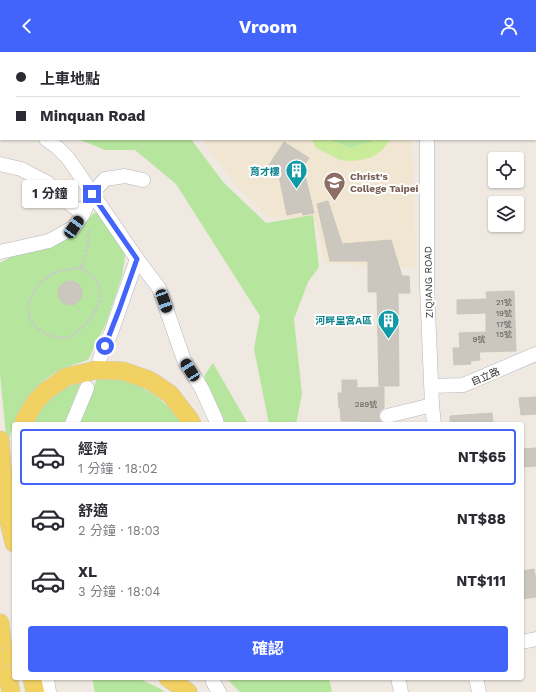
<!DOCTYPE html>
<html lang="zh-TW">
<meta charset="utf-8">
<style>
:root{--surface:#fff;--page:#f7f7f7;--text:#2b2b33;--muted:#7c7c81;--line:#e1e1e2;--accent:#4264fb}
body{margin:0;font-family:"Work Sans","Noto Sans TC",sans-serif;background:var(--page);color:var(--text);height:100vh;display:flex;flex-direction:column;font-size:15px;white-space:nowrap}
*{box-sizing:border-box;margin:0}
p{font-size:13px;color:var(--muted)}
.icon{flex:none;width:22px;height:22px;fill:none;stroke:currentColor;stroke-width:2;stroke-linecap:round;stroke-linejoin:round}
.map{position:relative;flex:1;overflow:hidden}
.drawer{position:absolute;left:12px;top:370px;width:512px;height:258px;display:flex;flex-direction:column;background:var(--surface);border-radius:4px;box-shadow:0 1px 3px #0004}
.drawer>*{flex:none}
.top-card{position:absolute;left:0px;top:0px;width:536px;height:88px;box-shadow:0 1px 3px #0004;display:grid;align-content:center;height:88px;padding:0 16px;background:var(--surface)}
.controls{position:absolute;left:488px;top:100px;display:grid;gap:8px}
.controls a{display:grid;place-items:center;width:36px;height:36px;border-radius:4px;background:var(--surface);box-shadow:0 1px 3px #0004;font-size:20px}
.end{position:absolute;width:18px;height:18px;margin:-9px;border:5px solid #4264fb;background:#fff;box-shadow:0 0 0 2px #fff}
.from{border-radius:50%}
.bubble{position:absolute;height:28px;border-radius:4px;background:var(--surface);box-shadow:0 1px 3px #0004;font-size:13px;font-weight:700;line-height:28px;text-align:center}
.car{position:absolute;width:12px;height:24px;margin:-12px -6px;border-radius:5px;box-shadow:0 0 3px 1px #0007;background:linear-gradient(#222 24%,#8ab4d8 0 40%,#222 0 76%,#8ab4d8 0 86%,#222 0)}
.top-card b{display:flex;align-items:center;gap:14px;height:38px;font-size:15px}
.top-card b+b{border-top:1px solid var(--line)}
.top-card i{width:10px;height:10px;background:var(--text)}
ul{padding:7px 0 0;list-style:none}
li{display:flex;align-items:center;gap:12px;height:56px;margin:0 8px 6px;padding:0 8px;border:2px solid transparent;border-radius:4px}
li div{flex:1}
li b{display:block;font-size:15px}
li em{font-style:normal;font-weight:700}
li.selected{border-color:var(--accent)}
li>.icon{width:36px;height:36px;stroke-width:1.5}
.primary-button{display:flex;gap:8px;margin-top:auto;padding:8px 16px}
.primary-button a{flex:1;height:46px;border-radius:4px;background:var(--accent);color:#fff;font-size:16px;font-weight:700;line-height:46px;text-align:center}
header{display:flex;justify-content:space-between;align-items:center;height:52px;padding:0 16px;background:var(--accent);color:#fff;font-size:18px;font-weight:700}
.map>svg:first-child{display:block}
.education{fill:#f0e6d1}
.green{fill:#b6e59e}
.pitch{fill:#c9ec9a}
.building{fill:#cbc7bf;stroke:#cbc5ba}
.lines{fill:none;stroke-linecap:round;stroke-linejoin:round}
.minor-casing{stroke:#b4b7c1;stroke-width:15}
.major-casing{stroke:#c9c9c9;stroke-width:19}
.path{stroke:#c9c9c9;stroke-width:2.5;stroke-dasharray:3 2;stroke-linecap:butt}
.minor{stroke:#fff;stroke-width:14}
.major{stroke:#f2d163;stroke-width:18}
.major-bridge-casing{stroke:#c9c9c9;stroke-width:19;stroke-linecap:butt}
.major-bridge{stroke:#f2d163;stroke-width:18}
.route{stroke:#4264fb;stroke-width:5}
.labels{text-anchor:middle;stroke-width:4;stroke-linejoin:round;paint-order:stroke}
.number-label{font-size:8px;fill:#555452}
.culture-label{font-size:10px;font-weight:bold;fill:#0d838f;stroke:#fff;text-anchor:end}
.education-label{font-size:10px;font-weight:bold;fill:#785e54;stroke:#fff;text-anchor:start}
.street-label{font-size:10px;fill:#2e2e2e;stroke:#fff}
</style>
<header><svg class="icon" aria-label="back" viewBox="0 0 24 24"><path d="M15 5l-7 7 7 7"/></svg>Vroom<svg class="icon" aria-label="person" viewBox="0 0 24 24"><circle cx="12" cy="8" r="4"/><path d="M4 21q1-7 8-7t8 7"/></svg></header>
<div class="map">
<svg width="536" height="640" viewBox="0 0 536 640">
<rect width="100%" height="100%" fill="#efe9e1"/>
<g class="education">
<path d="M109,0H421V1H112Z"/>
<path d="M202,87H412L416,216L325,211L315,168L269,165L236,134Z"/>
</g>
<g class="green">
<path d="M0,0H120L121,1H1V53H0Z"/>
<rect x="314" y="0" width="73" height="1"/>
<path d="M78,87H191L223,130L266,171L313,163L319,215L308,230L294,267L302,342L296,372H269L254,297L260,264L176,132L135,98H105Z"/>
<path d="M326,87H375L369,91L350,96Z"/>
<path d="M99,160L124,196L125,205L122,224L114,248L106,271L88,308C76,312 63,315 53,322C26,339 14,365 7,394L0,322V211L12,204L76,180L94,161Z"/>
<path d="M213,311L248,372H221L204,324Z"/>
<path d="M109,326C115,327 122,328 128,330C148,336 172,354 182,372H80L97,327Z"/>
<path d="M81,330L64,372H31C37,358 50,345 64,337C69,334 76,332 81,330Z"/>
<path d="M92,626H138L159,636L165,640H95Z"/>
<path d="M226,626H329L332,640H240Z"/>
</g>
<path class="pitch" d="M312,87H326L350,96L369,91L375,87H391L381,99L372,105L361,108L351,109L340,108L316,96Z"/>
<g class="building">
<path d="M284,90L309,106L303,115L314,161L303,163L302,160L287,163L278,119L269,113Z"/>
<path d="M328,149L342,192L391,188L402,224H409L410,241H398L399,334H379L377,240H368V209H330L317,152Z"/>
<circle cx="70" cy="241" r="12"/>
<path d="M514,239L516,299L479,300L480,308L470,309L471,312L454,313L453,296H460L459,281L486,280V261L457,262V248L487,247L486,240Z"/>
<path d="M342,328H357V336L384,335V356L381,358L379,361V366L381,370L384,372H360L359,369H341L340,356H339L338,341H342Z"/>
<path d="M536,345V362L521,363L519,346Z"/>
<path d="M492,361L493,372H450V364Z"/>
<path d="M536,396V414L522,415V397Z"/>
<path d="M534,517L536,528V545L522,547V519Z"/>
</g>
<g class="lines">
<defs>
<g id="minor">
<path d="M434,1V0"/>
<path d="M0,72L1,73"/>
<path d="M46,87L58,96L68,106L137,207L159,236L184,308L202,337L216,368L217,372"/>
<path d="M427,87V235L432,353L434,372"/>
<path d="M0,112L21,117L48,131L65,148L83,162"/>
<path d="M0,200L49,189L74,175L83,162L92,142L105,127L125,124L143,128"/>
<path d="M100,306L111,281L137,207"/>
<path d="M432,334L463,333L536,302"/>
<path d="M387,364L432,353"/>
<path d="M72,372L87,336"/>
<path d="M522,590L536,587"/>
<path d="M47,626L49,640"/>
<path d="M213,626V630L219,640"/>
<path d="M398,626L401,640"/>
<path d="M476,626L479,640"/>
</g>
<g id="major">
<path d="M23,372L25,367L36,349L46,339L66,325L96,318L123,319L149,328L170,342L190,368L192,372"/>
<path d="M0,388L5,452L14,491"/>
<path d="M0,571L4,607L11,640"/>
<path d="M32,626L35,640"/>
<path d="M168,626L188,640"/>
</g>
</defs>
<use href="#minor" class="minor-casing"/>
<use href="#major" class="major-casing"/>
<path class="path" d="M81,216C87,220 93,224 97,230C107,248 91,270 77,280C75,281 72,284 70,285C59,289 41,281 34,273C19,254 37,230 54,221C62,217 73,217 81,216C87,201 89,193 89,177"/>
<use href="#minor" class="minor"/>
<use href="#major" class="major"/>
<defs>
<path id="major-bridge" d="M0,608L14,601"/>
</defs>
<use href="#major-bridge" class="major-bridge-casing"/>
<use href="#major-bridge" class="major-bridge"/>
</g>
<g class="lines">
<path class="route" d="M92,142L137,207L119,258L105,294"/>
</g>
<defs>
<symbol id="building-pin" viewBox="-11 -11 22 30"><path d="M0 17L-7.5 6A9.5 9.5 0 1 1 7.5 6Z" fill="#0f9aa8" stroke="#fff"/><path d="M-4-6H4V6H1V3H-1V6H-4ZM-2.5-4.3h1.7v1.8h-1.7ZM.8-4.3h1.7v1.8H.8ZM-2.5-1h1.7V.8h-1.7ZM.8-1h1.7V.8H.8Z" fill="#fff"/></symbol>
<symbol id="university-pin" viewBox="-11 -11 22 30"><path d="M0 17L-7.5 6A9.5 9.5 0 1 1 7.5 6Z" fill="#8d6e63" stroke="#fff"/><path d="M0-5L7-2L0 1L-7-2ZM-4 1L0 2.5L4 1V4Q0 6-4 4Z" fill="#fff"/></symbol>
</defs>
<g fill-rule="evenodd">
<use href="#building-pin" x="284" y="106" width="25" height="34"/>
<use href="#university-pin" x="322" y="118" width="25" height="34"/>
<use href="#building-pin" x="376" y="256" width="25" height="34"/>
</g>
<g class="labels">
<g class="number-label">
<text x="504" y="253">21號</text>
<text x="504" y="264">19號</text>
<text x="504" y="275">17號</text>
<text x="504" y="285">15號</text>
<text x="479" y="290">9號</text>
<text x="366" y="355">289號</text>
</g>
<g class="culture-label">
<text x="280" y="123">育才樓</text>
<text x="372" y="272">河畔皇宮A區</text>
</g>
<g class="education-label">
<text x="350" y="128">Christ's<tspan x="350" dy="12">College Taipei</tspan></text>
</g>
<g class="street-label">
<text transform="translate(428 230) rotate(-91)" y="4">ZIQIANG ROAD</text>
<text transform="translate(485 324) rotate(-23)" y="4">自立路</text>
</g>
</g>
</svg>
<div class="controls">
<a><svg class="icon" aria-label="locate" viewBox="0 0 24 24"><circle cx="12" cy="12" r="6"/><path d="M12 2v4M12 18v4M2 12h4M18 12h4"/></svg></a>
<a><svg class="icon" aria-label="layers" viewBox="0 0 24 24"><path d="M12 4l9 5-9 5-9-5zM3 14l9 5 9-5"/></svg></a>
</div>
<i class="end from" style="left:105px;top:294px"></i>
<i class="end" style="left:92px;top:142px"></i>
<div class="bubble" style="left:22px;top:128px;width:56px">1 分鐘</div>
<i class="car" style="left:74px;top:175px;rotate:35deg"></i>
<i class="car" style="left:164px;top:249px;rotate:160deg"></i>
<i class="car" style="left:190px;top:318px;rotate:328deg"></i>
<div class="top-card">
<b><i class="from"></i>上車地點</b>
<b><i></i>Minquan Road</b>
</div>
<section class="drawer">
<ul>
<li class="selected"><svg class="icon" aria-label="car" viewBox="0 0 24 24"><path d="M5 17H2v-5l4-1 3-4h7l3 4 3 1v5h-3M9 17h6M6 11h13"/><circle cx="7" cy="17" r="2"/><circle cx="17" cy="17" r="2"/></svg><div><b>經濟</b><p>1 分鐘 · 18:02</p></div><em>NT$65</em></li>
<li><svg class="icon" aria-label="car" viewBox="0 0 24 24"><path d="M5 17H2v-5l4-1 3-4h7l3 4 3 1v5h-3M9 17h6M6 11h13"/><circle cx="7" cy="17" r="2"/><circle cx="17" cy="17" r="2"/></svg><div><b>舒適</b><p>2 分鐘 · 18:03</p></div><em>NT$88</em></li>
<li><svg class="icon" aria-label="car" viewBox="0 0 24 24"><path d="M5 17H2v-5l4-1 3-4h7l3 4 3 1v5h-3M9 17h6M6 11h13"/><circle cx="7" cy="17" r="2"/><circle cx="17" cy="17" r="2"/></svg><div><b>XL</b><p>3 分鐘 · 18:04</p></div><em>NT$111</em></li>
</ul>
<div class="primary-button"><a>確認</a></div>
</section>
</div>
